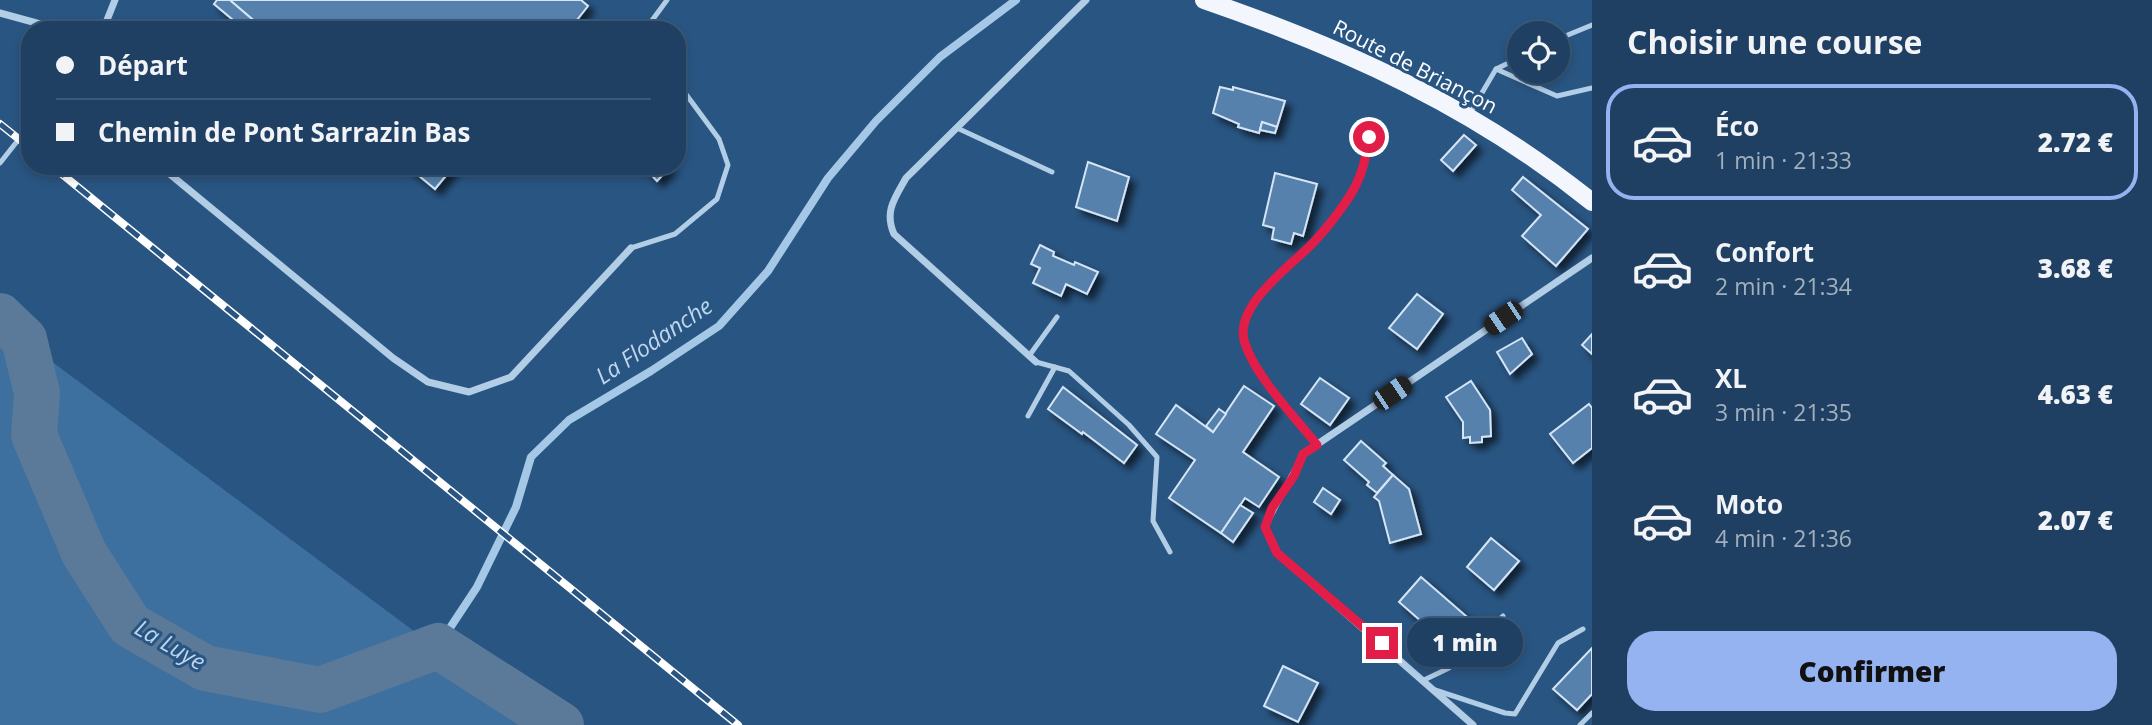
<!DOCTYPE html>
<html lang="fr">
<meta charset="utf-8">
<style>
:root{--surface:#1f4062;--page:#274768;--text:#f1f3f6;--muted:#a1afbe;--line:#3c5977;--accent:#95b2f1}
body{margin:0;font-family:"Open Sans",sans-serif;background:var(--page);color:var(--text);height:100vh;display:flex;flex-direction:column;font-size:26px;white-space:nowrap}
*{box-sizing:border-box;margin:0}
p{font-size:23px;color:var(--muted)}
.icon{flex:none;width:38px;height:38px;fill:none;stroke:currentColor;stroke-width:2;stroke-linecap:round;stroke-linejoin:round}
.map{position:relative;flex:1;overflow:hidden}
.drawer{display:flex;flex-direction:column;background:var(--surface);width:560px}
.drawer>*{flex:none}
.hud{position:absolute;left:21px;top:21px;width:665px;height:154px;border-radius:28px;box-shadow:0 4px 10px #0003,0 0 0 2px var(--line);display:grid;align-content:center;height:154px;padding:0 35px;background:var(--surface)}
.buttons{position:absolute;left:1507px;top:21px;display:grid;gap:14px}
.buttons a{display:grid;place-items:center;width:63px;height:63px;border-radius:50%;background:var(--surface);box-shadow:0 4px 10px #0003,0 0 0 2px var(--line);font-size:35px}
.end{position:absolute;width:32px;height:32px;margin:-16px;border:9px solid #e11d48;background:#fff;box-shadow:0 0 0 4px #fff}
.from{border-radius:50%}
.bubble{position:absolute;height:49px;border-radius:24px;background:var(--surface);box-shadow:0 4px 10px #0003,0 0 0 2px var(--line);font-size:23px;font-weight:800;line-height:49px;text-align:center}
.car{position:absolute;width:21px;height:42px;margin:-21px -10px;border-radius:9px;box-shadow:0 0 5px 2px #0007;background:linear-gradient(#222 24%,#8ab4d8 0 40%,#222 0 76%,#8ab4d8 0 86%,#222 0)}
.hud b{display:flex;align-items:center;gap:24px;height:66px;font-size:26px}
.hud b+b{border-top:2px solid var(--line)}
.hud i{width:18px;height:18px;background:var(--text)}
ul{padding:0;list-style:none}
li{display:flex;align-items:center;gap:21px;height:116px;margin:0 14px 10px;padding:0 21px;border:4px solid transparent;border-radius:28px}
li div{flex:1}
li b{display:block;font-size:26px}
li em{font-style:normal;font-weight:800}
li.on{border-color:var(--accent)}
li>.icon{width:63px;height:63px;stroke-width:1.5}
h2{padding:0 35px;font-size:32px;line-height:84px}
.button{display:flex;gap:14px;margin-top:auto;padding:14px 35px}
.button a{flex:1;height:80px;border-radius:28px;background:var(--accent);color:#111;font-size:28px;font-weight:800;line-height:80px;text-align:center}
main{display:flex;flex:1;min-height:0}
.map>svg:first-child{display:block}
.green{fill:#3d6f9f}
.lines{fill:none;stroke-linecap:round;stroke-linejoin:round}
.stream{stroke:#a6c8e7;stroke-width:8}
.river{stroke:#5b7a99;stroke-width:46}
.building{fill:#5581ac;stroke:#d5e5f5;stroke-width:2;filter:url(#shadow)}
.service{stroke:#b2cde6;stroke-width:5}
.minor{stroke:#b2cde6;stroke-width:7}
.primary{stroke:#f3f7fd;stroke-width:18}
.rail-casing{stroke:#fff;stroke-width:8}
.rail{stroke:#295582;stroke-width:5;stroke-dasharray:16;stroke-linecap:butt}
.route{stroke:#e11d48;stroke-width:9}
.labels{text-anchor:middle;stroke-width:6;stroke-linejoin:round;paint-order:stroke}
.street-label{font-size:21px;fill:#fff;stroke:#295582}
.water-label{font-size:23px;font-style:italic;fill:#bdd6ee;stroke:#295582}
</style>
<main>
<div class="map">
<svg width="1592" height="725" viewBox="0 0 1592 725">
<defs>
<filter id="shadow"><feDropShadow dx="6" dy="6" stdDeviation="3.5" flood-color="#0009"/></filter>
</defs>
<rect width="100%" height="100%" fill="#295582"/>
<path class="green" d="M0,323L434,646L547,725H0Z"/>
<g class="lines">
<path class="stream" d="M438,646L477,587L516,507L531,457L569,420L651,371L719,326L768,271L828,178L876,121L940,57L1016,0"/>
<path class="river" d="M0,316L24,339L37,393L34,435L84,553L130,625L205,668L320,690L438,646L561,725"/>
</g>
<g class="building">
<path d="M217,0H230L265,30H245L214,4Z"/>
<path d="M230,0H581L588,6L569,30H265Z"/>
<path d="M1220,87L1233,90V87L1285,101L1277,127L1262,122L1259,133L1238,127L1239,124L1213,113Z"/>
<path d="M1262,122L1277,127L1275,133L1260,130Z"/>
<path d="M1464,135L1476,145L1453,171L1441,160Z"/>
<path d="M1088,162L1129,177L1117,221L1076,207Z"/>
<path d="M407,166H454L435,189Z"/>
<path d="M643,166H671L657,181Z"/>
<path d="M1275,173L1317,184L1303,236L1294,233L1291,244L1272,239L1274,228L1263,225Z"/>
<path d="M1523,177L1588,229L1556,266L1522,236L1541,215L1512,190Z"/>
<path d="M1040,245L1054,252L1053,256L1074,265L1075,262L1098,272L1087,294L1066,284L1061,296L1033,283L1040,268L1031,264Z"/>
<path d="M1417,294L1443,314L1417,349L1389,328Z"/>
<path d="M1592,334V354L1582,345Z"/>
<path d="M1522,338L1532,354L1510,374L1497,352Z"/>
<path d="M1320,378L1349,398L1330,425L1301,404Z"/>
<path d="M1471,381L1490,410L1491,436L1482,437V442L1470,443V437L1463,438V422L1446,397Z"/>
<path d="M1244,386L1274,406L1243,452L1279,477L1259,507L1245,498L1221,533L1169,498L1195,460L1156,434L1176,405L1213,432Z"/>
<path d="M1063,387L1137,445L1124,463L1083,432L1082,434L1048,409Z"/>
<path d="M1589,404L1592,408V448L1573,463L1550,434Z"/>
<path d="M1219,409L1226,414L1213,432L1206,426Z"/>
<path d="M1361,441L1386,463L1383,466L1393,475L1377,493L1367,485L1369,482L1344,460Z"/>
<path d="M1393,475L1409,489L1421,534L1390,543L1379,501L1374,497Z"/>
<path d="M1323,488L1340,500L1331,514L1314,502Z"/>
<path d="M1240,505L1253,513L1233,542L1221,533Z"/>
<path d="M1491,538L1519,561L1494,590L1467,567Z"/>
<path d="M1421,577L1466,616L1438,648L1416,628L1422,622L1399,602Z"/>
<path d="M1592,648V694L1577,710L1553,689Z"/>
<path d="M1283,666L1318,683L1298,722L1264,706Z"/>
</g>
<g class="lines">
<g class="service">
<path d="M645,30L667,0"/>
<path d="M1558,39L1592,25"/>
<path d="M1496,69L1557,96L1592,88"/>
<path d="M1469,115L1496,69L1519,58"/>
<path d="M957,128L1052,172"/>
<path d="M0,163L30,125"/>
<path d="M631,248L675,234L717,199L728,165L719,139L677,82"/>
<path d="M1029,356L1057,317"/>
<path d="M1036,362L1069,371L1129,425L1157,457L1153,521L1170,552"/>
<path d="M1028,416L1055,367"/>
<path d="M1317,445C1294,417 1253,374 1244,340C1236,306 1287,268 1309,247C1321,235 1333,220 1343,206C1360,183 1365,165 1369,137"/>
<path d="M1424,680L1449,668L1503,616"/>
<path d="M1435,690L1505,713L1515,714L1558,643L1583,629"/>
<path d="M1580,725L1592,713"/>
</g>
<g class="minor">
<path d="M0,13L62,30"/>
<path d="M103,30L115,0"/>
<path d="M160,166L393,358L428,382L469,392L511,377L631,248"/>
<path d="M1036,362L894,234C884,211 895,198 906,178L1086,0"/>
<path d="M1473,725L1277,553L1265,527C1275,501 1293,480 1303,454L1592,258"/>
</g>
<path class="primary" d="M1204,0C1346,49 1474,107 1592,202"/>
<defs>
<g id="rail">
<path d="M0,124L30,148"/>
<path d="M52,166L738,725"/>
</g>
</defs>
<use href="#rail" class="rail-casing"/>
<use href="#rail" class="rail"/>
</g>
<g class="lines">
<path class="route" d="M1369,137C1365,165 1360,183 1343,206C1333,220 1321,235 1309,247C1287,268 1236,306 1244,340C1253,374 1295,417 1317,445L1303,454L1294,476L1272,508L1265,527L1277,553L1382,643"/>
</g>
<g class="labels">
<g class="street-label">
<text transform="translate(1415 67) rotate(27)" y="7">Route de Briançon</text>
</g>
<g class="water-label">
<text transform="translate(654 341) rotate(-34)" y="8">La Flodanche</text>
<text transform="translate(170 645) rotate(30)" y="8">La Luye</text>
</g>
</g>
</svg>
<div class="buttons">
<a><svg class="icon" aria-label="locate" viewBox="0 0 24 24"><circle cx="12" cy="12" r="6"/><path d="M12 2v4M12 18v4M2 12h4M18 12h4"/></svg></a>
</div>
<i class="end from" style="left:1369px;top:137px"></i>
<i class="end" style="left:1382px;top:643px"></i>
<div class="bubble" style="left:1407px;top:618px;width:116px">1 min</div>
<i class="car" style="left:1503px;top:318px;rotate:236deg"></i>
<i class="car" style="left:1392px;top:393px;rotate:56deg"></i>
<div class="hud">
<b><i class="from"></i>Départ</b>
<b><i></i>Chemin de Pont Sarrazin Bas</b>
</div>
</div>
<section class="drawer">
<h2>Choisir une course</h2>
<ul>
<li class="on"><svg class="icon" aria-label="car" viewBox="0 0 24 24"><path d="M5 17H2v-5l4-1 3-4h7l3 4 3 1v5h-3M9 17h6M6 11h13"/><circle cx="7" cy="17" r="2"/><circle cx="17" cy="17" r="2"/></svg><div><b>Éco</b><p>1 min · 21:33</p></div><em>2.72 €</em></li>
<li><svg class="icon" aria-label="car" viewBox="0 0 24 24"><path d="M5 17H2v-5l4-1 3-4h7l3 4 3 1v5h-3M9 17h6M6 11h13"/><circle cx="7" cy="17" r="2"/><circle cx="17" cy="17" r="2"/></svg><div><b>Confort</b><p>2 min · 21:34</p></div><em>3.68 €</em></li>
<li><svg class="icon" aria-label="car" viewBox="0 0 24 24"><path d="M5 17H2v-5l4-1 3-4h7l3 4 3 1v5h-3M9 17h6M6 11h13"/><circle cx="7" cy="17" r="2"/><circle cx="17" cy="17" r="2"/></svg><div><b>XL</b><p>3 min · 21:35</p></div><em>4.63 €</em></li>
<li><svg class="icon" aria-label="car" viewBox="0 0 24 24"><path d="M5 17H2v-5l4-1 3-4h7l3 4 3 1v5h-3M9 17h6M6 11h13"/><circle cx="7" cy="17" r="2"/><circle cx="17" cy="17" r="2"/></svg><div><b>Moto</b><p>4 min · 21:36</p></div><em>2.07 €</em></li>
</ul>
<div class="button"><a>Confirmer</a></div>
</section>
</main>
